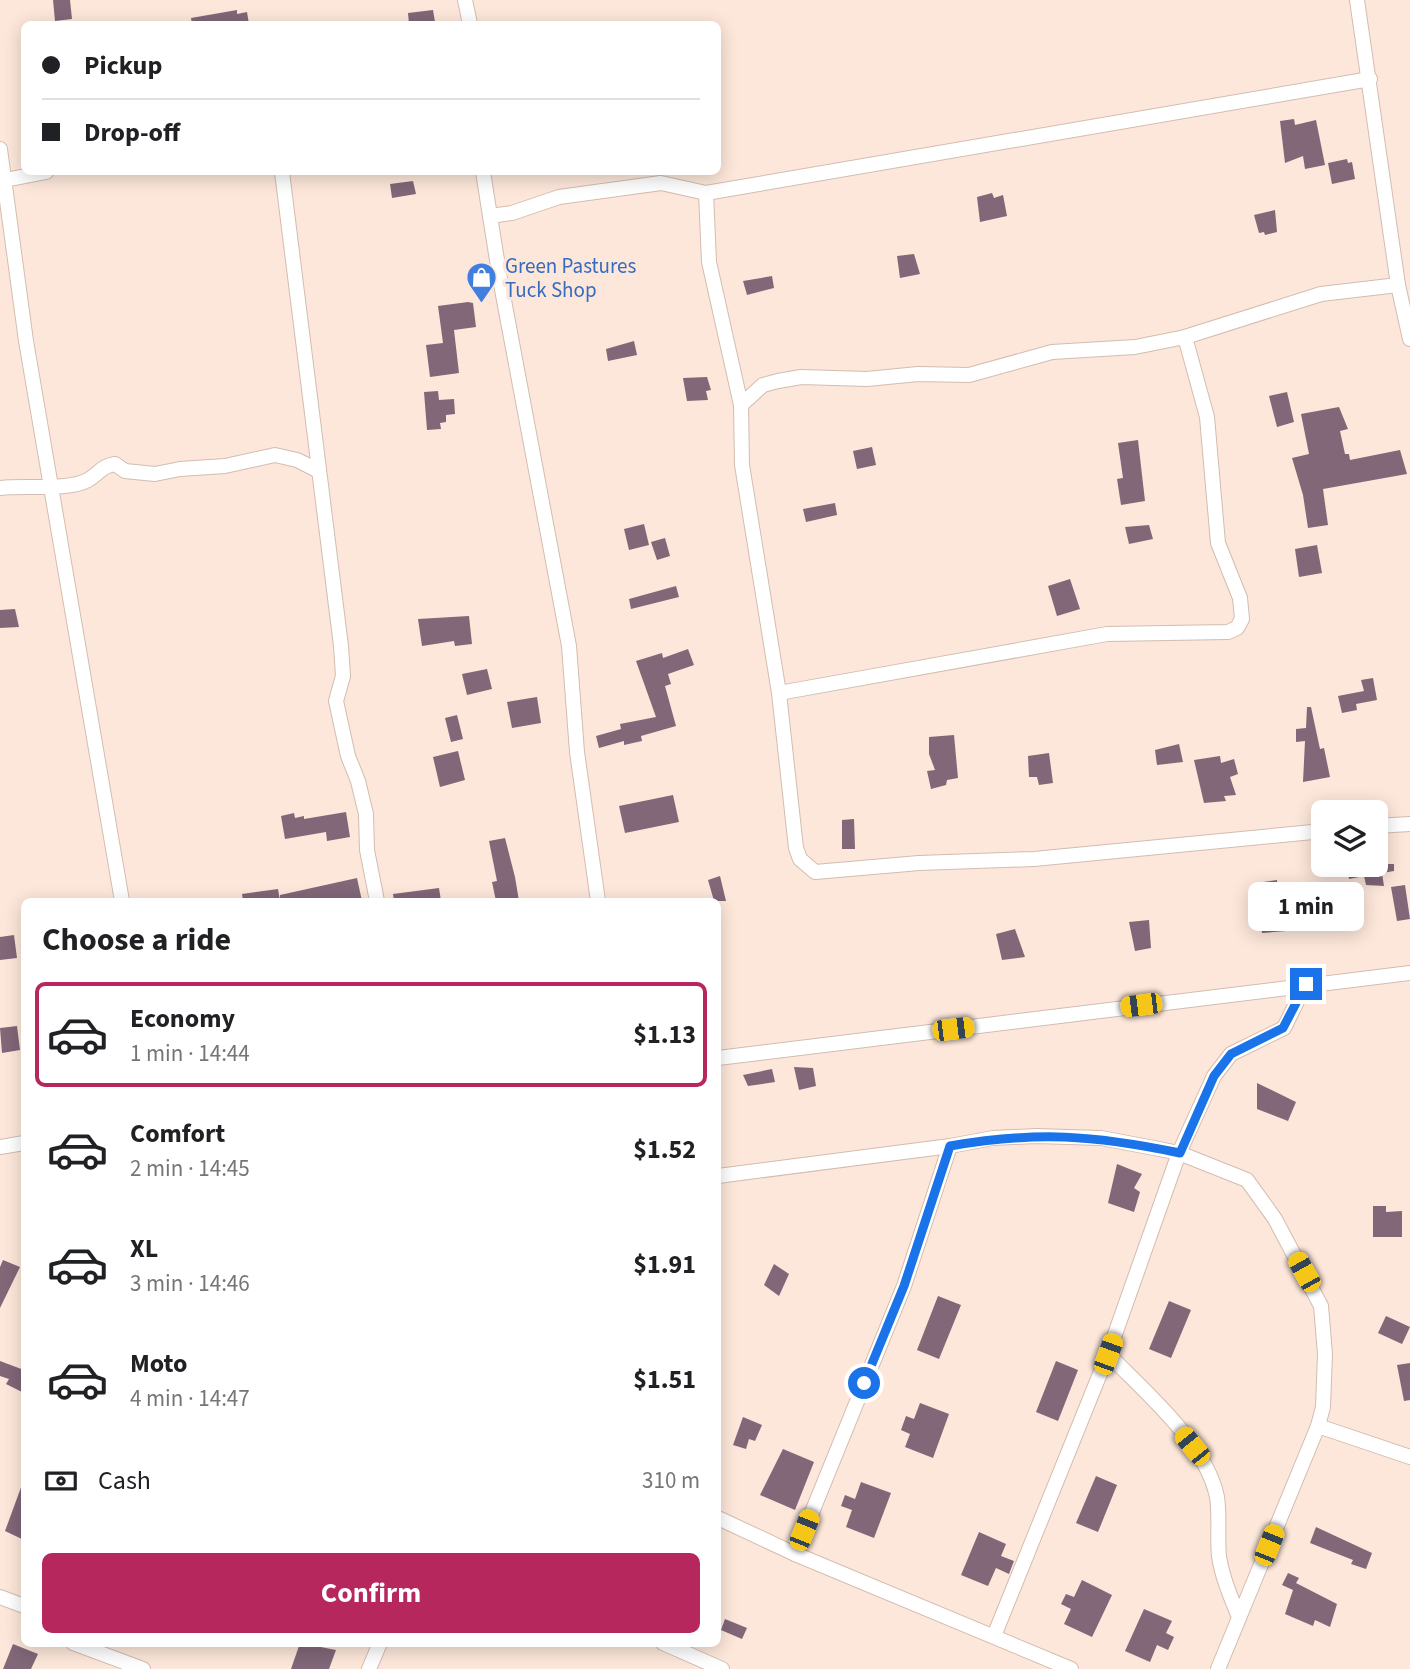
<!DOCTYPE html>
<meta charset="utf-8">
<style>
:root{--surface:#fff;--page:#f2f2f2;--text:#202124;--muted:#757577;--line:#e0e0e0;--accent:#b6285d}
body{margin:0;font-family:"Source Sans 3",sans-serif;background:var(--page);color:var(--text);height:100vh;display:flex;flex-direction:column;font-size:26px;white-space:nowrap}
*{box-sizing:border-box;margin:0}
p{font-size:23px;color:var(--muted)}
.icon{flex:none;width:38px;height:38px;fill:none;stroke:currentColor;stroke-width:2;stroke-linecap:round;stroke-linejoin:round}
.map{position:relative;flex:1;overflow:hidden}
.panel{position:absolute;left:21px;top:898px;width:700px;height:749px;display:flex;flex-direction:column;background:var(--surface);border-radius:10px;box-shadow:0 4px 18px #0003}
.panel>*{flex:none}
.hud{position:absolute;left:21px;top:21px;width:700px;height:154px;border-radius:10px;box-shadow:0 4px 18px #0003;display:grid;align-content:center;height:154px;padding:0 21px;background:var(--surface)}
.tools{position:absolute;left:1311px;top:800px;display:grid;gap:14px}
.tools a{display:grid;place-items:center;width:77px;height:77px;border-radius:10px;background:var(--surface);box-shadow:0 4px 18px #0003;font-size:35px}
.end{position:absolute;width:32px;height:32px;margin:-16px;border:9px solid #1a73e8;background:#fff;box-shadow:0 0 0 4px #fff}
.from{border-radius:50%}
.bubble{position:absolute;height:49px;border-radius:10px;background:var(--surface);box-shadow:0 4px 18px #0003;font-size:23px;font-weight:700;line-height:49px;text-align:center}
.car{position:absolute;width:21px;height:42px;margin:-21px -10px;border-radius:9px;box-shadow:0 0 5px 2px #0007;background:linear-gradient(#f5c518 24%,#345 0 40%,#f5c518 0 76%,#345 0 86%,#f5c518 0)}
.hud b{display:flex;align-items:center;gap:24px;height:66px;font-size:26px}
.hud b+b{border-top:2px solid var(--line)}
.hud i{width:18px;height:18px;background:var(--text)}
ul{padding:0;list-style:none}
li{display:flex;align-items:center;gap:21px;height:105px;margin:0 14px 10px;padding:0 7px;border:4px solid transparent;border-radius:10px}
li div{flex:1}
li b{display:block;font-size:26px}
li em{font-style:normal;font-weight:700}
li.active{border-color:var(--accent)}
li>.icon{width:63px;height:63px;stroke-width:1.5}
h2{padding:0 21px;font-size:32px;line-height:84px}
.pay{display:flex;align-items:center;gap:18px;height:77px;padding:0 21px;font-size:26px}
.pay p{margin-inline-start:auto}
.cta{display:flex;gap:14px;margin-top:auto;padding:14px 21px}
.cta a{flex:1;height:80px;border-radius:10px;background:var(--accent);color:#fff;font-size:28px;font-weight:700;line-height:80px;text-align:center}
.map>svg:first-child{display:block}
.building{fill:#816778}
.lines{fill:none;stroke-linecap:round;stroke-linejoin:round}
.minor-casing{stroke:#d2bdb0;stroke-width:16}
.minor{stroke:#fff;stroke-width:14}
.route{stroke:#1a73e8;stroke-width:9}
.labels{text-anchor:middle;stroke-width:7;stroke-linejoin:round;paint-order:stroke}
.shop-label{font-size:21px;fill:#366cbe;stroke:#fde7da;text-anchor:start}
</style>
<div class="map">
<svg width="1410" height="1669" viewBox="0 0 1410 1669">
<rect width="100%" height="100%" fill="#fde7da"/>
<g class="building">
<path d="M53,0H70L72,19L55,21Z"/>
<path d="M237,10V14L247,12L249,24H192L191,18Z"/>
<path d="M433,10L435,22L409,24L408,13Z"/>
<path d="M1294,119L1295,125L1316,120L1325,165L1305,169L1303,156L1285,163L1280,121Z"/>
<path d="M1347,159L1348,163L1352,162L1355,179L1332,184L1328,163Z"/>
<path d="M413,181L416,194L392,198L390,184Z"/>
<path d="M992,193L994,198L1003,195L1007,216L980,222L977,197Z"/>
<path d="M1275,210L1277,232L1265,235L1264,232L1259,233L1254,215Z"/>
<path d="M914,254L920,274L900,278L897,256Z"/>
<path d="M772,276L774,288L747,295L743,281Z"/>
<path d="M468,302L473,303L476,327L454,330L459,373L430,377L426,345L443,343L438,306Z"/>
<path d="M634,341L637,355L608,361L606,349Z"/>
<path d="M707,377L711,390L706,391L708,400L687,401L683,378Z"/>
<path d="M438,391L439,400L454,399L455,414L446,415V422L440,423L441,429L427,430L424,392Z"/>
<path d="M1287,392L1294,422L1277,427L1269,396Z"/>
<path d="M1339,407L1348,429L1340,431L1345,454H1349L1350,460L1400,450L1407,474L1323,489L1328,525L1308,528L1303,495L1292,458L1309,454L1301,414Z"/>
<path d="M1138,440L1145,501L1121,505L1117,479L1123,478L1118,443Z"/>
<path d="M872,447L876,465L857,469L853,451Z"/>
<path d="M835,503L837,515L806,522L803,509Z"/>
<path d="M644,524L649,545L629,550L624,529Z"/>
<path d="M1149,525L1153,539L1129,544L1125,527Z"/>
<path d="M665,538L670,556L657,560L651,542Z"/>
<path d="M1317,545L1322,573L1299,577L1295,549Z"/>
<path d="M1070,579L1080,609L1057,616L1048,586Z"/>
<path d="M676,586L679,597L631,609L629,599Z"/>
<path d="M15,609L19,627L0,628V610Z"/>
<path d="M469,616L472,644L455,646L454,641L422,646L418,619Z"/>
<path d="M688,649L694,665L668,674L671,684L665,686L676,726L641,736L642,741L624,745V741L599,748L596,736L621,729L620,724L656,717L636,661L662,653L663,658Z"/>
<path d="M487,669L492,689L467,695L462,674Z"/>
<path d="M1373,678L1377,700L1356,704L1357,710L1342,713L1338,696L1364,691L1361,680Z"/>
<path d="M537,697L541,723L512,728L507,702Z"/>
<path d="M1307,707H1311L1320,749L1324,748L1330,777L1303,782L1305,741L1296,742V729L1306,728Z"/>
<path d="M457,715L463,739L451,742L445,718Z"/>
<path d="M954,735L958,778L947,780L946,785L931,789L927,771L935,770L929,754V737Z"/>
<path d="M1179,744L1183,762L1157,765L1155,750Z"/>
<path d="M458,751L465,780L440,787L433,757Z"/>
<path d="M1049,753L1053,783L1039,785L1037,777H1029L1028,756Z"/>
<path d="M1220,756L1221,763L1234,759L1238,774L1230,777L1236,795L1224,796L1226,801L1204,803L1194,760Z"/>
<path d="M673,795L679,822L625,833L619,806Z"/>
<path d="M346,812L350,837L327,841L326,832L285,839L281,816L294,813L295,818L304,816V819Z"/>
<path d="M854,819L855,849H842V820Z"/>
<path d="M505,838L515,877L519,901H496L492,882L497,881L489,841Z"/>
<path d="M1347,864H1394V871L1382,873L1384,886L1366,885L1364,876L1349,879Z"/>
<path d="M720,876L726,901H714L708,880Z"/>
<path d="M357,878L362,901H280V895Z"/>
<path d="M1277,880L1278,910L1282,909L1286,931L1262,933L1256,883Z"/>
<path d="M1405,885L1410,919L1397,921L1391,887Z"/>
<path d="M439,888L441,901H394L393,894Z"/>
<path d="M278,889L280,901H243L242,894Z"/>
<path d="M1149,920L1151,948L1135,951L1129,922Z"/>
<path d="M1015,929L1025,957L1002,960L996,934Z"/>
<path d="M14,935L17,958L0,960V937Z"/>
<path d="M17,1026L20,1050L2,1053L0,1028Z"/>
<path d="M794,1067L813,1068L816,1086L799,1090Z"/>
<path d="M772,1069L775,1082L748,1086L743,1075Z"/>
<path d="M1257,1083L1296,1102L1288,1121L1257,1109Z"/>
<path d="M1117,1164L1142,1174L1134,1188L1140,1192L1134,1212L1108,1203Z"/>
<path d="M1373,1206H1386V1212L1402,1211V1237H1373Z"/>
<path d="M3,1260L20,1267L0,1308V1267Z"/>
<path d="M774,1264L789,1274L779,1296L764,1285Z"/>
<path d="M938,1296L961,1305L939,1359L917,1350Z"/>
<path d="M1169,1301L1191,1310L1171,1358L1149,1349Z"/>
<path d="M1386,1316L1410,1327L1402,1344L1378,1333Z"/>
<path d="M0,1361L24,1370V1393L6,1384L9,1379L0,1376Z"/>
<path d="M1056,1361L1078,1370L1058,1421L1036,1412Z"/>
<path d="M1410,1363V1400L1404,1401L1397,1365Z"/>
<path d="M920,1403L949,1414L933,1458L905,1447L910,1434L901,1430L906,1416L914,1419Z"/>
<path d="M743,1417L762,1425L755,1441L749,1439L746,1449L733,1445Z"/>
<path d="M783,1449L814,1462L795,1510L760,1495Z"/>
<path d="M1096,1476L1117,1485L1098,1532L1076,1523Z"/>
<path d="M23,1482H24V1540L5,1531Z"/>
<path d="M861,1482L891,1493L874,1538L846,1527L852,1510L841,1506L845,1495L855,1499Z"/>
<path d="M1316,1527L1372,1553L1366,1569L1351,1564L1353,1560L1310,1543Z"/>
<path d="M979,1532L1006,1544L1001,1556L1014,1561L1009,1574L996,1568L988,1586L961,1575Z"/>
<path d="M1288,1573L1299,1578L1296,1583L1337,1604L1330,1627L1315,1620L1313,1626L1285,1614L1293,1590L1282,1585Z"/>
<path d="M1082,1580L1112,1595L1092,1637L1064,1624L1071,1609L1061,1604L1066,1594L1074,1597Z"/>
<path d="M1144,1609L1172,1621L1166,1633L1174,1637L1168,1650L1157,1645L1150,1662L1125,1651Z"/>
<path d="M725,1619L747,1628L742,1639L721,1630Z"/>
<path d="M300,1643L336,1650L329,1669H291Z"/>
<path d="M13,1644L38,1654L31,1669H3Z"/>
</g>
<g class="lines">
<defs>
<g id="minor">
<path d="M465,0L470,24"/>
<path d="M1357,0L1398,285L1410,339"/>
<path d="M0,149L26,341L122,901"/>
<path d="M282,172L341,646L343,676L336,701L348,756L358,781L366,814L367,850L377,901"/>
<path d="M483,172L500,279L569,646L577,752L598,901"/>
<path d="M5,180L46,172"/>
<path d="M706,193L709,262L741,405L742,465L779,693L796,848L800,859L815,872L919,863L1034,859L1323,831"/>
<path d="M490,216L512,213L559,197L661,183L706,193L1370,79"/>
<path d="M741,405L763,385L778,381L801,377L867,379L918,374L969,375L1052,352L1135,347L1185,337L1321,294L1398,285"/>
<path d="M0,488C23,485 68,491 88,480C99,474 101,466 115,464L125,471L155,474L180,469L225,466L275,455L297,460L319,471"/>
<path d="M779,693L1107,634L1228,632L1237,628L1242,619L1240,598L1218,543L1207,417L1185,337"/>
<path d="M1376,826L1410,824"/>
<path d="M718,1058L1410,973"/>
<path d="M0,1147L24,1143"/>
<path d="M718,1176L950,1146L993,1138L1036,1136L1101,1138L1154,1148L1179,1153L1247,1180L1275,1219L1321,1306L1325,1354L1323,1407L1318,1426L1218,1669"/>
<path d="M1108,1354C1145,1392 1206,1443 1217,1497C1220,1516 1217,1537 1219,1556C1222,1577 1231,1598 1239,1617"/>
<path d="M1318,1426L1410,1457"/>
<path d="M718,1518L795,1554L1071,1669"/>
<path d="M795,1554L904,1286L950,1146"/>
<path d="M0,1597L24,1606"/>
<path d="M994,1636L1108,1354L1179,1153L1214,1076L1231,1054L1284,1028L1306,983"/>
<path d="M73,1643L143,1669"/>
<path d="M663,1643L722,1669"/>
<path d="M369,1669L380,1643"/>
</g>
</defs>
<use href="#minor" class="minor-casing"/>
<use href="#minor" class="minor"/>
</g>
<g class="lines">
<path class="route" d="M864,1383L904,1286L950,1146C1037,1131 1093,1135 1180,1153L1214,1076L1231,1054L1283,1028L1306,984"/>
</g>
<defs>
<symbol id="shop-pin" viewBox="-11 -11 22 30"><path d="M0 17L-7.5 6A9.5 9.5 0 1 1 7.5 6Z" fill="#3f7fe0" stroke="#fde7da"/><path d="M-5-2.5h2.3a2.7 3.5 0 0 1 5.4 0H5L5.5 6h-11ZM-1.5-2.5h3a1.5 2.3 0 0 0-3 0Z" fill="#fff"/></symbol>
</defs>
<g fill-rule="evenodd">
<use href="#shop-pin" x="464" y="260" width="35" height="47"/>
</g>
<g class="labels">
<g class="shop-label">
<text x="505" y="273">Green Pastures<tspan x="505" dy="24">Tuck Shop</tspan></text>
</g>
</g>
</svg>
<div class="tools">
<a><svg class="icon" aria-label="layers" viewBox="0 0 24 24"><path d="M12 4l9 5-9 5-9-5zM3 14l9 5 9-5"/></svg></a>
</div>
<i class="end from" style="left:864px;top:1383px"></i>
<i class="end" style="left:1306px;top:984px"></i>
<div class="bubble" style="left:1248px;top:882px;width:116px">1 min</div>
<i class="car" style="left:1141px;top:1005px;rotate:263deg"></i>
<i class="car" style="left:953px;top:1029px;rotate:83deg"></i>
<i class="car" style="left:1304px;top:1272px;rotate:331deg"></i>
<i class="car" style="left:1108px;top:1354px;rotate:20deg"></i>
<i class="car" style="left:1192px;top:1446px;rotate:321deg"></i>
<i class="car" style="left:804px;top:1530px;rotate:22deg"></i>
<i class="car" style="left:1269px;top:1545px;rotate:22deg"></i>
<div class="hud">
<b><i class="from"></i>Pickup</b>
<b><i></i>Drop-off</b>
</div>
<section class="panel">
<h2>Choose a ride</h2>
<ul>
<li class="active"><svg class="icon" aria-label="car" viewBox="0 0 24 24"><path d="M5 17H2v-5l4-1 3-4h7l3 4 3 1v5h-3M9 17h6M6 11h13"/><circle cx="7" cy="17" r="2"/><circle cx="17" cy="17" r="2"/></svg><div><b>Economy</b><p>1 min · 14:44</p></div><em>$1.13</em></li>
<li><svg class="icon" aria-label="car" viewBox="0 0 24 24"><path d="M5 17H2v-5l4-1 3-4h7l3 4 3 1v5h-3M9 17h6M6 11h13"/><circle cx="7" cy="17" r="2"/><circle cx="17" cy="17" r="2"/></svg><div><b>Comfort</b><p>2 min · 14:45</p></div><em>$1.52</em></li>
<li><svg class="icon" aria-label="car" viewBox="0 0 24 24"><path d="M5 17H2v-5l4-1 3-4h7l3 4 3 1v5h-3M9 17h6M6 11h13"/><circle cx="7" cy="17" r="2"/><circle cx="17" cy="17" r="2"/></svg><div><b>XL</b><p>3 min · 14:46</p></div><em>$1.91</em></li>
<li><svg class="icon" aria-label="car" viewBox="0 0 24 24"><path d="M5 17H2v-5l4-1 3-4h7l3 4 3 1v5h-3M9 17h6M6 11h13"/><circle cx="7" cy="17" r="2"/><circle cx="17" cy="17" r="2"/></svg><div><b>Moto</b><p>4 min · 14:47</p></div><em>$1.51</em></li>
</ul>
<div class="pay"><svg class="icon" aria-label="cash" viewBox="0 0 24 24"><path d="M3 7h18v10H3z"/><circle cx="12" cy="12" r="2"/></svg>Cash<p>310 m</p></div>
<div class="cta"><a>Confirm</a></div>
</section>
</div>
